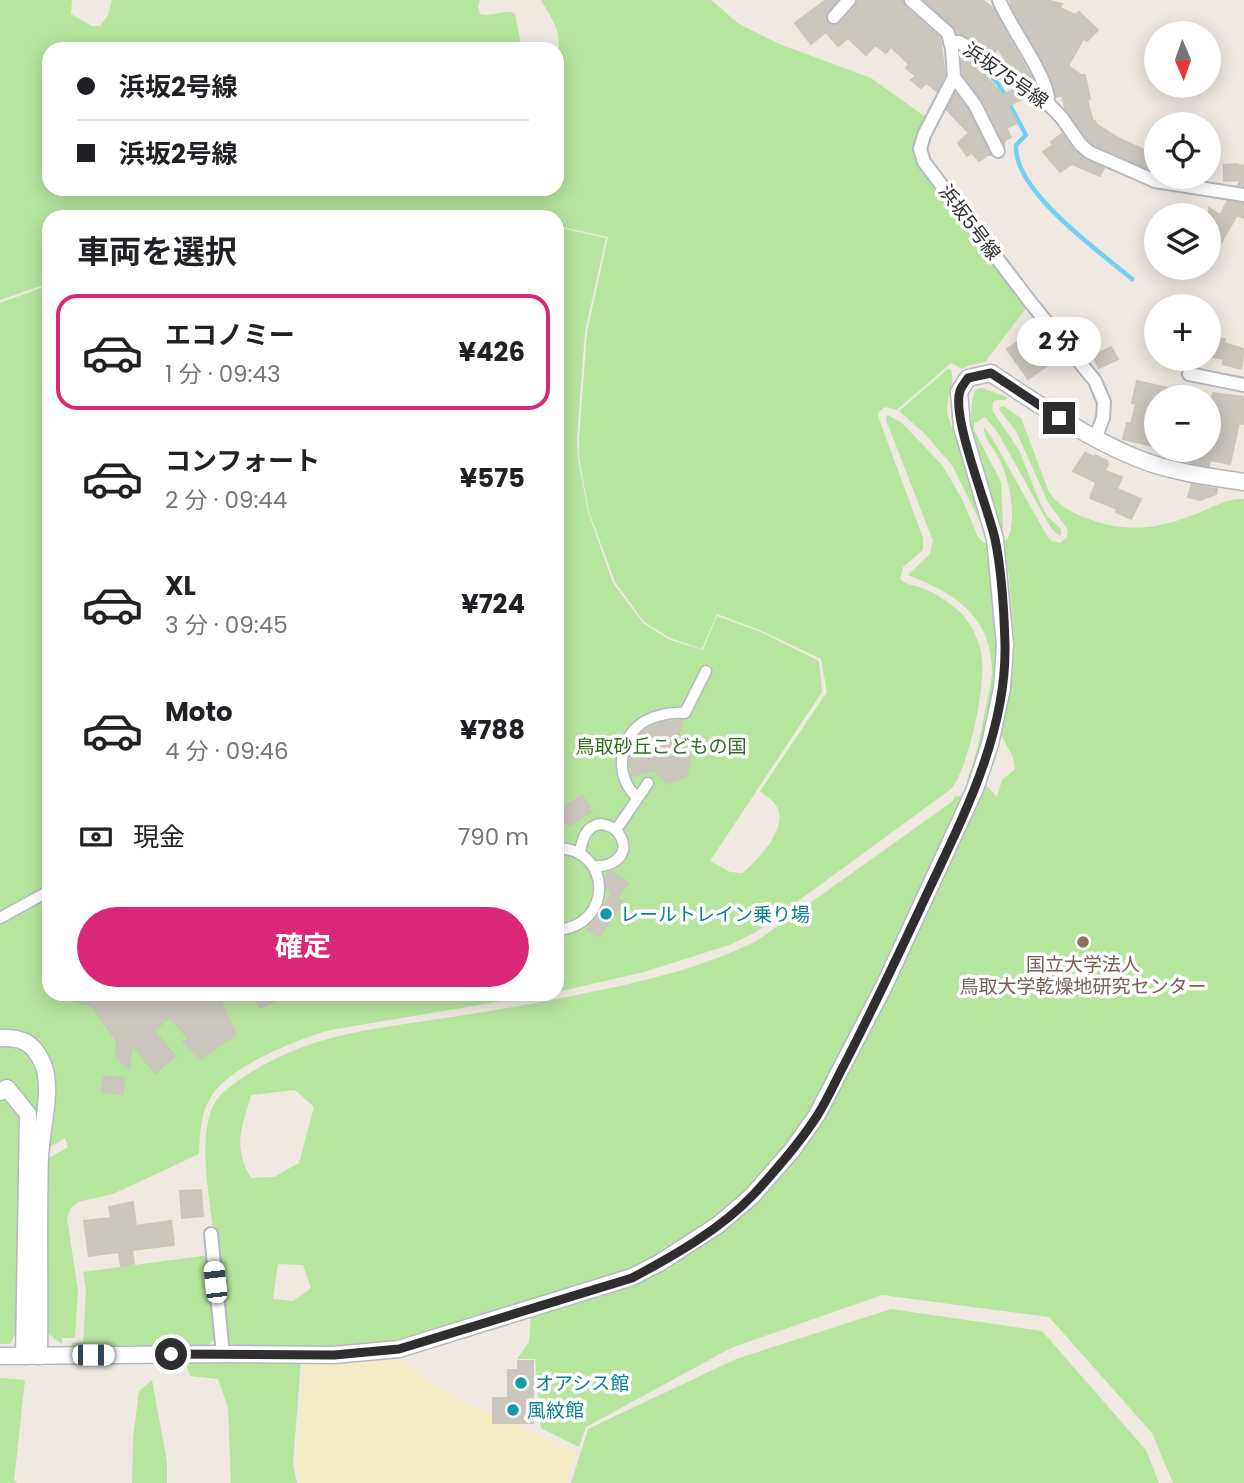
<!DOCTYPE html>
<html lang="ja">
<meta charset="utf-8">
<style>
:root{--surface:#fff;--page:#f6f6f6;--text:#202124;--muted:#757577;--line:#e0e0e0;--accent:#db2777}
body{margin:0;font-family:Poppins,"Noto Sans JP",sans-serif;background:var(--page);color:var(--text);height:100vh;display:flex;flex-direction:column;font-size:26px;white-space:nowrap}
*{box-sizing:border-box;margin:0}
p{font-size:23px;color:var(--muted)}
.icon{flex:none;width:38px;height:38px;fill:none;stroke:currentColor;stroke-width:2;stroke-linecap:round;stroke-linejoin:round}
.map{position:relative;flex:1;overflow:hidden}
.sheet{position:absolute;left:42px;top:210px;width:522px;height:791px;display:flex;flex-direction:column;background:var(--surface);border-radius:21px;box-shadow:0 4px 18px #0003}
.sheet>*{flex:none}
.top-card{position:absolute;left:42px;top:42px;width:522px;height:154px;border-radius:21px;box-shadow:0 4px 18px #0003;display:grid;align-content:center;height:154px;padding:0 35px;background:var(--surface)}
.needle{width:46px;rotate:178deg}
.fabs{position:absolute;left:1144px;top:21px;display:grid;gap:14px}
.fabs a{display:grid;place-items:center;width:77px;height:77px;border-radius:50%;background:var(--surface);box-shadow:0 4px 18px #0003;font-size:35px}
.end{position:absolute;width:32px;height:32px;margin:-16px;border:9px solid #2e2e2e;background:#fff;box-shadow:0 0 0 4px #fff}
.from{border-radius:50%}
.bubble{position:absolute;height:49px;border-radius:24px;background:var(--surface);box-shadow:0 4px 18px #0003;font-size:23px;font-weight:700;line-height:49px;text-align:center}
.car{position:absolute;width:21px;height:42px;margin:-21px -10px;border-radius:9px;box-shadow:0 0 5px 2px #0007;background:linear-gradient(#fff 24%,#345 0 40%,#fff 0 76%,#345 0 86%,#fff 0)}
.top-card b{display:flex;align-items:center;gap:24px;height:66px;font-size:26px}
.top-card b+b{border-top:2px solid var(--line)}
.top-card i{width:18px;height:18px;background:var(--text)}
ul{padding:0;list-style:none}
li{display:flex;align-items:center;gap:21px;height:116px;margin:0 14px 10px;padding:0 21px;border:4px solid transparent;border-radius:21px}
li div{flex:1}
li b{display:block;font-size:26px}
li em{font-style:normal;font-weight:700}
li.active{border-color:var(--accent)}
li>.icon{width:63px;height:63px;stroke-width:1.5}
h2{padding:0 35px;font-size:32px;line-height:84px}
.pay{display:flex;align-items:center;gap:18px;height:77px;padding:0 35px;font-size:26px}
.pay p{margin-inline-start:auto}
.cta{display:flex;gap:14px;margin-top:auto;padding:14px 35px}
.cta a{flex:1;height:80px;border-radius:42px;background:var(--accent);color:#fff;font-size:28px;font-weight:700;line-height:80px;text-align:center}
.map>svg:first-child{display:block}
.green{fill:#b6e59e;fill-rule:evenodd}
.sand{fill:#f3ecc5}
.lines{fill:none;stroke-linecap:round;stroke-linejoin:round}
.stream{stroke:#75cff0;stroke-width:4.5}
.building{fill:#cbc7bf;stroke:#cbc5ba;stroke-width:2}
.pedestrian-casing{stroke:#b4b7c1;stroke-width:13}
.minor-casing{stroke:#b4b7c1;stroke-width:16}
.tertiary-casing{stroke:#b4b7c1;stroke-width:19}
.pedestrian{stroke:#fff;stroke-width:10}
.minor{stroke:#fff;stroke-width:12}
.tertiary{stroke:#fff;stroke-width:16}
.route{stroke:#2e2e2e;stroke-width:9}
.culture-dot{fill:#0f9aa8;stroke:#fff;stroke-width:2.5}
.education-dot{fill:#8d6e63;stroke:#fff;stroke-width:2.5}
.labels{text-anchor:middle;stroke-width:7;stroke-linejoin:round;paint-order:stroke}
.street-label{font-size:19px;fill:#2e2e2e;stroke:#fff}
.park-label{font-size:19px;fill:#2c6e1b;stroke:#fff}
.culture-label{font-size:19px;fill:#0d838f;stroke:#fff;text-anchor:start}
.education-label{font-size:19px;fill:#785e54;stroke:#fff}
</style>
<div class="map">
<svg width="1244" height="1483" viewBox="0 0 1244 1483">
<rect width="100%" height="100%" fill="#efe9e1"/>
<g class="green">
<path d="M0,0H72L71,14L92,26H100L108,15L112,0H480L478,6L480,14C492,18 504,8 515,14L522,49H49V189H556V55C565,35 551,18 541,0H711L739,24L779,44L871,78L927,118L915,142L917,158L972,236L1027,307L985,362L970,365L962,369L951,363L897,410L885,407L879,412L878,416L923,538V550L903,567L900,579C908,586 919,586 929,591C940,596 951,604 960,612C972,624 981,644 982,660C985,689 969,767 951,789L756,932L729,945L644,972L557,992V227L606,238L585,332L577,439L578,458L588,512L613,583L643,623L670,640L703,650L717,616L761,632L819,661L822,692L710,861L730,872L742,873C757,862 789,827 777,807C774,801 766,796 760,791L827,692L821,659L762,631L717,614L702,649L670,638L644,622L615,582L589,512L579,457V438L587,332L608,237L557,226L556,217L509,215L49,217V283L0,300Z"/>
<path d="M49,285V994H545L330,1030C296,1040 226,1067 209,1100C200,1117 200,1136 199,1154L113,1194L78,1202L70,1209L67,1218L78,1291L75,1338H62V1344L47,1333L49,1158L68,1147L65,1138L50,1147H23L18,1328L10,1344H0V303Z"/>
<path d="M948,369L951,370C956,388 946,395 947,413L983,519L986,534L952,465L924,433L899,411Z"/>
<path d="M982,388L1007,397L1006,400H996L993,402L992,410L1019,450L1040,503L1047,516L1061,529V534L1059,536L1051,528L998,433L985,417L974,423V430L1001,482L1003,528L1001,533C989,491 961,434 975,390Z"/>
<path d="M1003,406L1021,418L1049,492C1060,507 1072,513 1089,519C1132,535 1164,527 1203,511C1217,505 1229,498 1244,499V1483H1173L1152,1433L1049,1317L882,1295L733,1347L586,1427L579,1447L541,1428L535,1359H517L529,1342L531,1317C564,1307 597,1299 628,1285C722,1244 795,1173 843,1083L986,785L997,797L1002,780L1015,769L1013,757L1001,735L1013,669L1014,642L1009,577L1004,543C1020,527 1009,475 998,457C993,447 983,438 984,427L992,438L1047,536L1051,541L1060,543L1067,537L1068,530L1048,502L1016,431L1000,411L999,408Z"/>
<path d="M887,415L901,422L942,465L962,499L978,537L984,543H989C998,603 1003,665 988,725C983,744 976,762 970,781L967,780C977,756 981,732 986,706C988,696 991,685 992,674C993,617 955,593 908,575L930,554L933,541L886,420Z"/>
<path d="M955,796L963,797L964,800L819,1098C771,1170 710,1237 628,1270C597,1283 563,1291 532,1301C484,1315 437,1332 388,1341C338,1350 285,1346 234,1345L228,1342L219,1241L213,1232C210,1198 196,1131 216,1101C225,1088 241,1079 253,1071C312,1036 359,1031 425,1021C477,1013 530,1005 581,994C641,982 704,968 758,940L953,801ZM295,1090L314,1107L299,1163L274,1177L251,1178C232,1145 242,1128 251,1095ZM278,1264L303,1265L311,1288L293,1301L273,1299Z"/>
<path d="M209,1255L216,1338L208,1345L72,1346V1343L83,1342L86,1291L83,1272Z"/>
<path d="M891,1309L1042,1331L1146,1450L1159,1483H571L588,1429L736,1359Z"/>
<path d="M185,1360L301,1361L293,1464L297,1483H231L228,1408L218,1379L190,1376Z"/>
<path d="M0,1378L25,1380L14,1481L18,1483H0Z"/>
<path d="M152,1380L167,1462V1483H132L133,1438L139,1391Z"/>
</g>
<path class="sand" d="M396,1354L422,1376L466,1404L528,1429L577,1453L565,1483H300L296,1464L305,1360Z"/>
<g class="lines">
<g class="stream">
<path d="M921,0L963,38"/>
<path d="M980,63L999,85L1026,135L1016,145C1013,191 1099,251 1132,279"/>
</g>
</g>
<g class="building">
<path d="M826,0H837L825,16L828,23L833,26L841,23L856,6L858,0H902L905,7L940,38L945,75L937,91L926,83L921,88L911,80L916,76L906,68L909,64L891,47L886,53L875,45L866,55L848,38L838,46L826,32L811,44L795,23Z"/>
<path d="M924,0H982L993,8L1032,79L1008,65L998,48L993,55L972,39L957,33L954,26Z"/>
<path d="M1010,0H1046L1062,4L1060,8L1075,15L1079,12L1098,30L1087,41L1083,39L1068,66L1081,75H1085L1090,99H1087L1093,122L1095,121L1096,124L1120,139L1157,156V169L1154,171L1094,145L1087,138L1065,108L1062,95L1056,97L1051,77L1012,7Z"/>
<path d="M961,53L982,68L980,70L1003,95L1015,89L1022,99L1008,106L1017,123L1006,128L1011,137L1005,140L1004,144L983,101L963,74Z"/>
<path d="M955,93L968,110L991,155H988L979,161L972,153L967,156L958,143L969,133L947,110Z"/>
<path d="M1062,134L1073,149L1083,159L1104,168L1100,176L1072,164L1060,172L1043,152L1053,145L1051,142Z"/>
<path d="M1236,164L1244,166V186L1238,185L1241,180L1224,181V165Z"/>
<path d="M1228,201L1244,204V218L1237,215L1209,264V208L1220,215L1223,210L1225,211L1224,207Z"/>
<path d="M1209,337L1225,339L1224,343L1244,349L1241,369L1223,364L1224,359L1212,357V353H1209Z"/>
<path d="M1022,339L1044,361L1041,363L1045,367L1028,379L1007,349Z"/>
<path d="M1111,347L1118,359L1099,368L1093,356Z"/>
<path d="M1137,381L1168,388L1166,397H1157V447L1123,439L1127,423L1131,424L1136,404L1132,403Z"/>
<path d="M1213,393L1244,397V424L1239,423L1230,464L1210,460L1209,466L1198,464L1189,462L1190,456L1182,455L1183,450H1209V397L1212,398Z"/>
<path d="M1085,453L1094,457L1095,455L1107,461L1108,464L1105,471L1122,477L1117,489L1141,499L1131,519L1116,512L1117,509L1090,498L1096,482L1073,471Z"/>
<path d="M1192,484L1217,489L1216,494L1200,500L1188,497Z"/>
<path d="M682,720L677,742L691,756L687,776L667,783L654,770L632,776L630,754L642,732L661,723Z"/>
<path d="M582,796L590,807L588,808L591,812L570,825L568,822L565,824L557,811Z"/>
<path d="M611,871L628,883L618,897L606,889L605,878Z"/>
<path d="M612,894L624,903L599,936L596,935L587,929Z"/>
<path d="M63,994H217L236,1034L201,1059L183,1042L189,1039L170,1017L154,1031L175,1056L155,1073L132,1044L129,1069L116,1056L117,1041L92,1006L62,997Z"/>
<path d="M253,994H290L260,1008Z"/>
<path d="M104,1077L124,1078L123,1094L102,1092Z"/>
<path d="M201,1190L203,1216L182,1218L180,1191Z"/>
<path d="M133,1202L136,1226L171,1221L174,1245L132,1250L134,1264L121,1266L119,1252L89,1256L84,1221L111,1218L109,1207Z"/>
<path d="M518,1361H533V1423H493V1398H508V1370H518Z"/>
</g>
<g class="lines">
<defs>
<g id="pedestrian">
<path d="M637,797C617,779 617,746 637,727C649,716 669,712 685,713L706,671"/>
<path d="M616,830L648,783"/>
<path d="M556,848C613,848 614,927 556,930"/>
<path d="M580,854C582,832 594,815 616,830C634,851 616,868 593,866"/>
<path d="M0,918L49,891"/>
</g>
<g id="minor">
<path d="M911,0L948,33L952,49L954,77L924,135L920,149L924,162L1031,303L1095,381L1104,402L1103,418L1095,439"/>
<path d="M999,0C1009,26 1051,81 1048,103"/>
<path d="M834,17L849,0"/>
<path d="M950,42H959L968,47L997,69L1037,92L1062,118L1080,144L1089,152L1155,181L1244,195"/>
<path d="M954,77L975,105L998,151"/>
<path d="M1189,374L1244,385"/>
<path d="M211,1234L223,1354"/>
</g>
<g id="tertiary">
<path d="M0,1038C21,1037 33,1042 42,1062C54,1085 41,1131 40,1157C38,1223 40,1290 39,1356"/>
<path d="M0,1092L7,1088L28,1114L24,1356"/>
<path d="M0,1356L229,1354L334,1355L399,1349L632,1277L661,1262L718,1225L752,1196L793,1149L817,1115L884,986L975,789L990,744L1002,688L1005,645L995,539L962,427L959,392L968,378L991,373C1039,405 1085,437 1139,459C1172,472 1209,477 1244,482"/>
</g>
</defs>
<use href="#pedestrian" class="pedestrian-casing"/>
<use href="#minor" class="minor-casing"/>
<use href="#tertiary" class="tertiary-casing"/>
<use href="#pedestrian" class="pedestrian"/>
<use href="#minor" class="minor"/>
<use href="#tertiary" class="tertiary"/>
</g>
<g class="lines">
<path class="route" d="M171,1354L334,1355L399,1349L632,1278C675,1255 721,1229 754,1194C776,1170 799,1144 817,1116C827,1100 835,1082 844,1065C870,1015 894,964 918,913C957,828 1007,740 1005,644C1004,610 1002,572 995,539C988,507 951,417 960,391C961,387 966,381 968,378L991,373L1059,418"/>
</g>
<g class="culture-dot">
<circle cx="606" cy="914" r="7"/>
<circle cx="521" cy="1383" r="7"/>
<circle cx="513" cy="1410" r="7"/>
</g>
<circle class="education-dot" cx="1083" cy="942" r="7"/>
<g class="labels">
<g class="street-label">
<text transform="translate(1006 75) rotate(35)" y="7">浜坂75号線</text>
<text transform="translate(970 222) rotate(53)" y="7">浜坂5号線</text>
</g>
<g class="park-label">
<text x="661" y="753">鳥取砂丘こどもの国</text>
</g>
<g class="culture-label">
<text x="620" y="921">レールトレイン乗り場</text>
<text x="535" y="1390">オアシス館</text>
<text x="527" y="1417">風紋館</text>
</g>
<g class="education-label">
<text x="1083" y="971">国立大学法人<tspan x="1083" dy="22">鳥取大学乾燥地研究センター</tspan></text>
</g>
</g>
</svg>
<div class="fabs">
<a><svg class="needle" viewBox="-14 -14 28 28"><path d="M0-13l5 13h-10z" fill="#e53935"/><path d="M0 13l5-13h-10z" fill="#757577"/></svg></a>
<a><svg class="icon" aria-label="locate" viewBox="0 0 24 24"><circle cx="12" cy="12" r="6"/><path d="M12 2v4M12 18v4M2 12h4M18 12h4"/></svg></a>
<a><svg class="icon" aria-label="layers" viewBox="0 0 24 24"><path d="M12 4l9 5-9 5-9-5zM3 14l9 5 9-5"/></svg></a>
<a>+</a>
<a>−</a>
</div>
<i class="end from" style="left:171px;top:1354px"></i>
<i class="end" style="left:1059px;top:418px"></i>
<div class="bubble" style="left:1017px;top:317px;width:84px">2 分</div>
<i class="car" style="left:215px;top:1282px;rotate:354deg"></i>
<i class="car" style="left:93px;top:1355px;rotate:90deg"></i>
<div class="top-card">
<b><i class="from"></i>浜坂2号線</b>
<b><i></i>浜坂2号線</b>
</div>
<section class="sheet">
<h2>車両を選択</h2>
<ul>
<li class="active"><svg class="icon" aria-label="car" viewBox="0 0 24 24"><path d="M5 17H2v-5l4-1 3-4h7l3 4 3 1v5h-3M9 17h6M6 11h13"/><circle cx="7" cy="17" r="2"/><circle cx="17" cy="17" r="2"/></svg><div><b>エコノミー</b><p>1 分 · 09:43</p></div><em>¥426</em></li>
<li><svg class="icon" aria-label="car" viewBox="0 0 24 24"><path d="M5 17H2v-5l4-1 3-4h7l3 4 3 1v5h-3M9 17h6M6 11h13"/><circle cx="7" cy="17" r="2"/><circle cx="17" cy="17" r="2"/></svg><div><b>コンフォート</b><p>2 分 · 09:44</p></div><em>¥575</em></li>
<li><svg class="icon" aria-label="car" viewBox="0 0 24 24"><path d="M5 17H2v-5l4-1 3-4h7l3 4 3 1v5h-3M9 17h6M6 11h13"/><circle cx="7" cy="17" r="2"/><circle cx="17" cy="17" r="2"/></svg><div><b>XL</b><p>3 分 · 09:45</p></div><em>¥724</em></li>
<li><svg class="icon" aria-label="car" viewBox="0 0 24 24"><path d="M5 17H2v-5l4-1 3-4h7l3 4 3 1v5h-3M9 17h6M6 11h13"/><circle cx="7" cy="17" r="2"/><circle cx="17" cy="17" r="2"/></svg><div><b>Moto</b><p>4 分 · 09:46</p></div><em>¥788</em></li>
</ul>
<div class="pay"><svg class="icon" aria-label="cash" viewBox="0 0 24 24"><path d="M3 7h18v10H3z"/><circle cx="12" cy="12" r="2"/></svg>現金<p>790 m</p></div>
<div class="cta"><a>確定</a></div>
</section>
</div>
